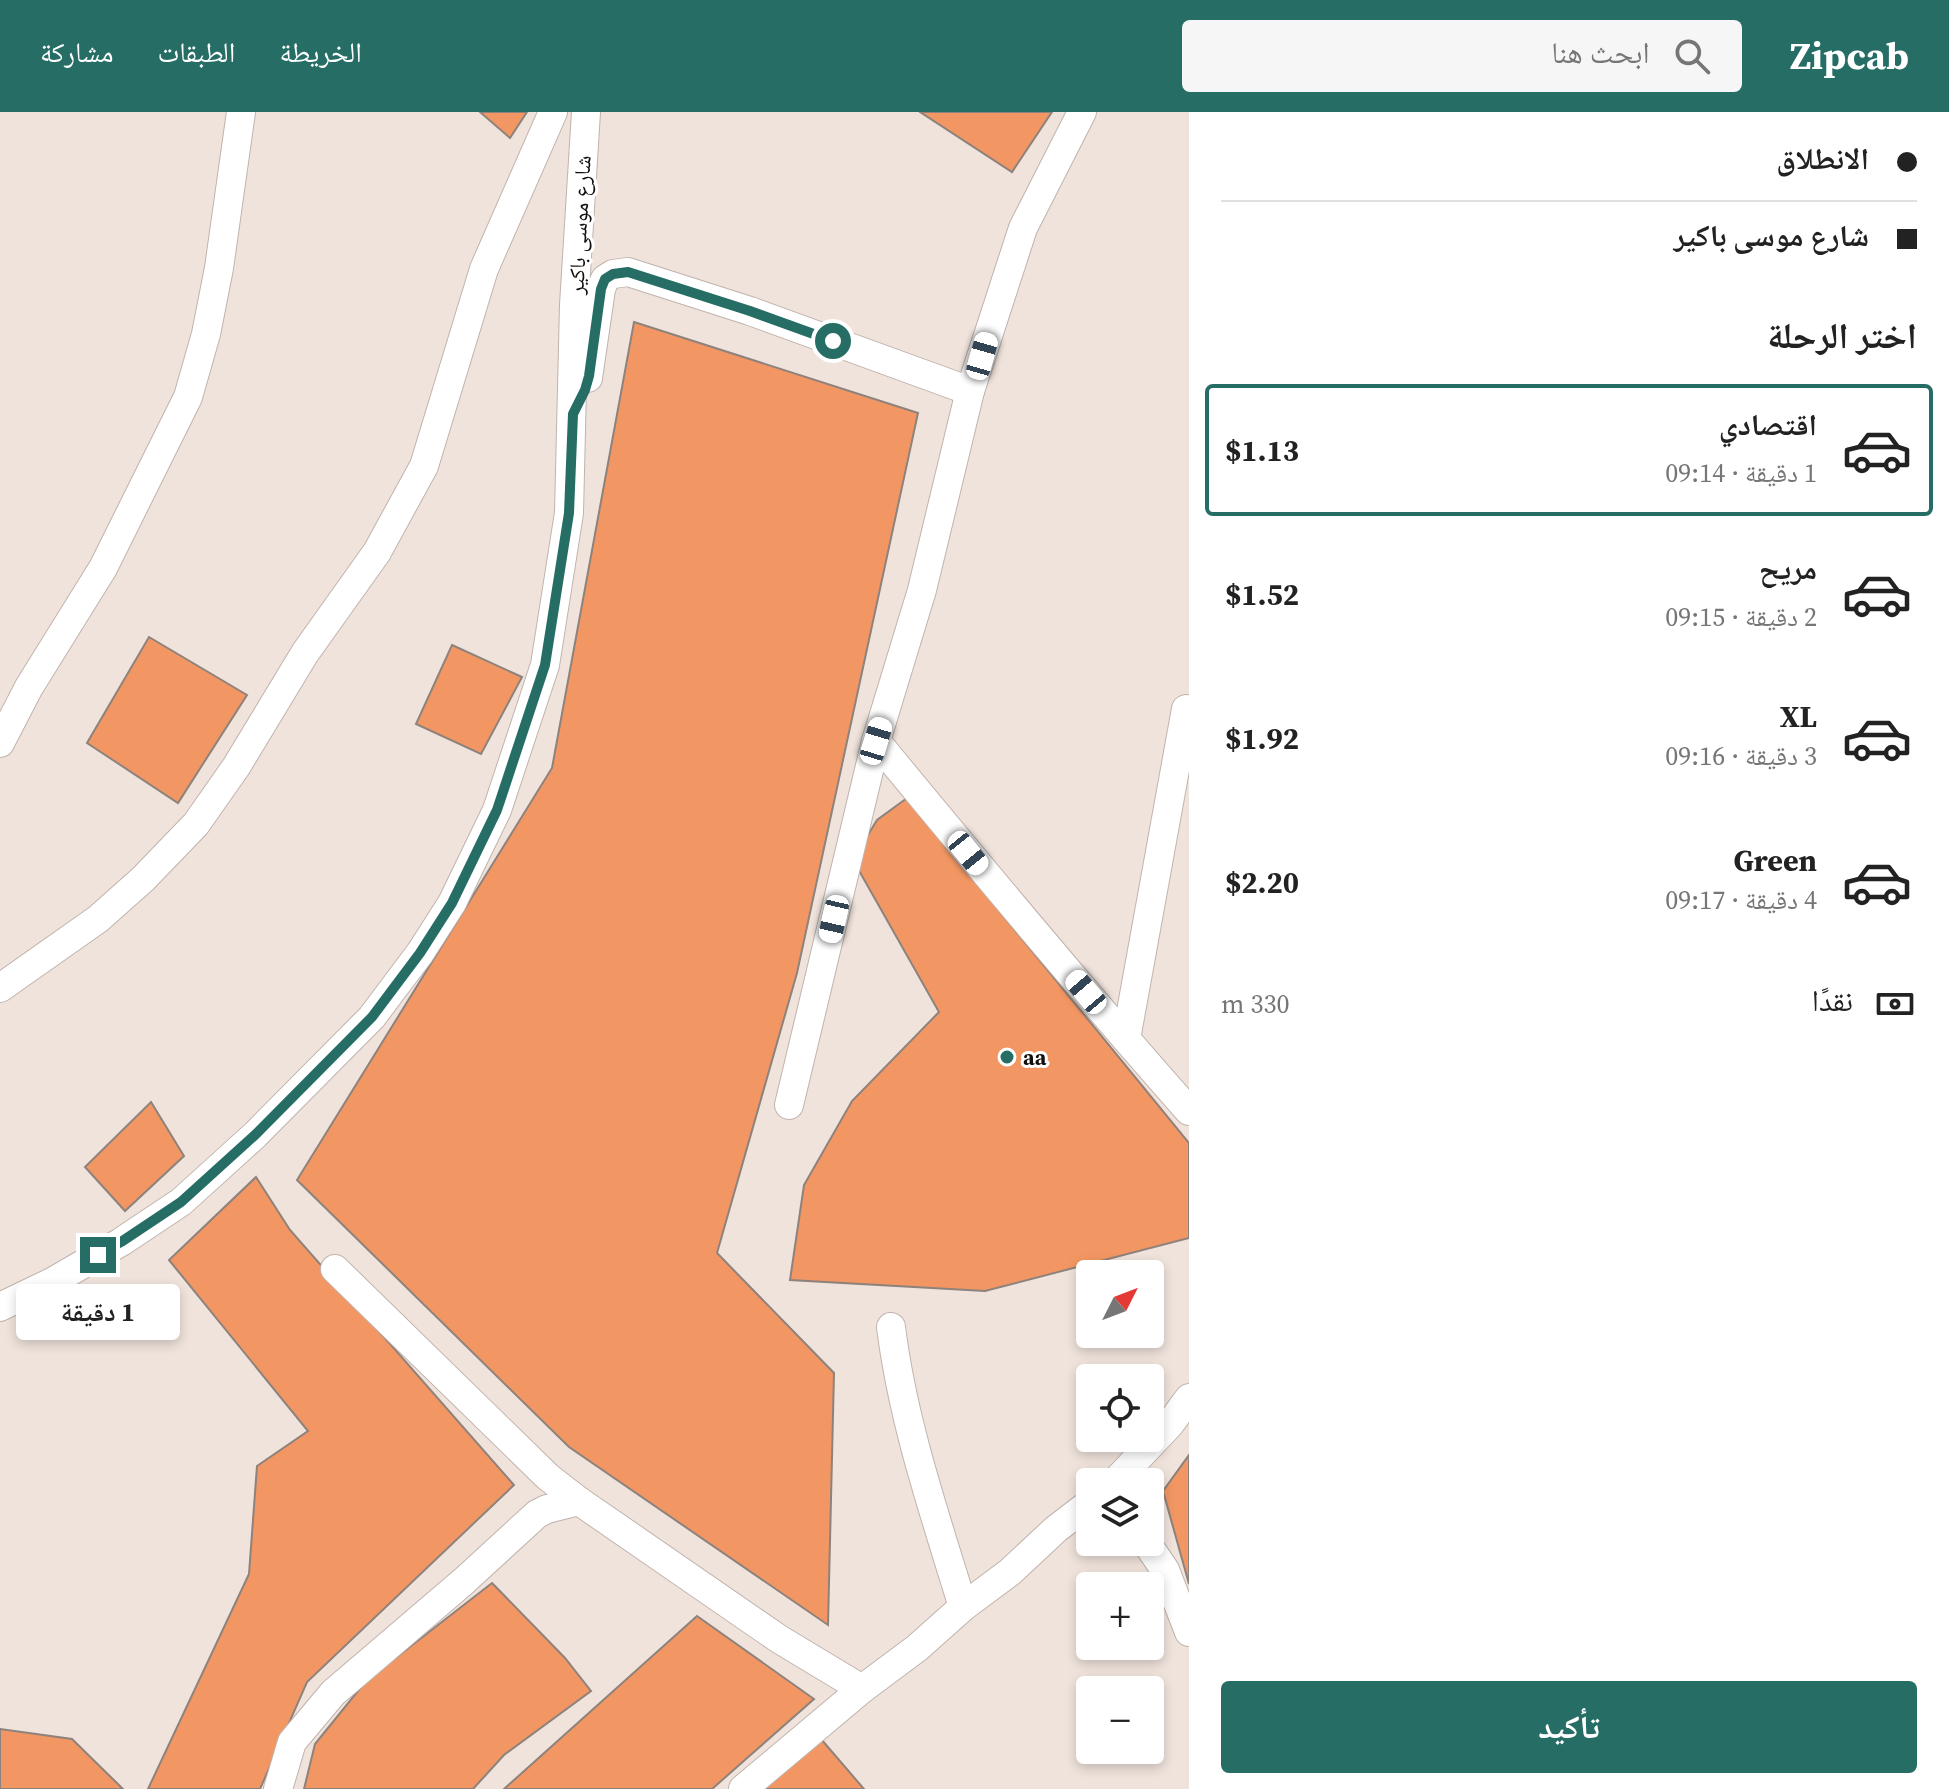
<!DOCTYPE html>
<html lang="ar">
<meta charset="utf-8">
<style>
:root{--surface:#fff;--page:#f6f6f6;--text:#222;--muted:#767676;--line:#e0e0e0;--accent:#266e65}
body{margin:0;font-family:"Source Serif 4","Noto Naskh Arabic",serif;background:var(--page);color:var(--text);direction:rtl;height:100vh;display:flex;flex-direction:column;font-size:30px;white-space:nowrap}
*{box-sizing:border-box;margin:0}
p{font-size:26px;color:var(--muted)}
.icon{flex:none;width:44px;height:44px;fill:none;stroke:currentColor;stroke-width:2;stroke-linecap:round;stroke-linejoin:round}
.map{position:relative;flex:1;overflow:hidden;direction:ltr}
.drawer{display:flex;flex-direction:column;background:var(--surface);width:760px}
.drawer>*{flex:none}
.banner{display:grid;align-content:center;height:176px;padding:0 32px;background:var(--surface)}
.needle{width:52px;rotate:48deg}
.fabs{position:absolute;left:1076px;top:1148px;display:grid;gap:16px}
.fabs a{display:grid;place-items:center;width:88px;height:88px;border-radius:8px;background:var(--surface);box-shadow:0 4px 12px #0003;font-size:40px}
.end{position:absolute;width:36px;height:36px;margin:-18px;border:10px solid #266e65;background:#fff;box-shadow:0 0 0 4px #fff}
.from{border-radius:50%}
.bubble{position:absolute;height:56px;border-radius:8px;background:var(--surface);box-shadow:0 4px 12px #0003;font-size:26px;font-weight:700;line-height:56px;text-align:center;direction:rtl}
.car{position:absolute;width:24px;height:48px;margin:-24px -12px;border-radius:10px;box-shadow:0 0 6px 2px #0007;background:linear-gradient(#fff 24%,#345 0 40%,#fff 0 76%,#345 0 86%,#fff 0)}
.banner b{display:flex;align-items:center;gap:28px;height:76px;font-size:30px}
.banner b+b{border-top:2px solid var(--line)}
.banner i{width:20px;height:20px;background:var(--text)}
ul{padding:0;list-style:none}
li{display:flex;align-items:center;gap:24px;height:132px;margin:0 16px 12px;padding:0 16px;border:4px solid transparent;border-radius:8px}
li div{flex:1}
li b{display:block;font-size:30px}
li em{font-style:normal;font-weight:700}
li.on{border-color:var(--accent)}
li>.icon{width:72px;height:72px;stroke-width:1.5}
h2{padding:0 32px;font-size:36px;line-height:96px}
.pay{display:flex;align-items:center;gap:20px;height:88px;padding:0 32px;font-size:30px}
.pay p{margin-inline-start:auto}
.action{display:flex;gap:16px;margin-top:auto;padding:16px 32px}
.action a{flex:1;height:92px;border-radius:8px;background:var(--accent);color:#fff;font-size:32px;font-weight:700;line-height:92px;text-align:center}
header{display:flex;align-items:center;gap:48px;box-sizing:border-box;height:112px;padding:0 40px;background:var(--accent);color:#fff}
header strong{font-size:38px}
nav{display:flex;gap:44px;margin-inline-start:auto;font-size:28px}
.search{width:560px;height:72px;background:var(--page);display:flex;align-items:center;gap:20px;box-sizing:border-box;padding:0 28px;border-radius:8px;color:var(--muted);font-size:30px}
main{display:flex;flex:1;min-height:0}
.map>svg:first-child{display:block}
.building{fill:#f29763;stroke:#8e827c;stroke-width:2}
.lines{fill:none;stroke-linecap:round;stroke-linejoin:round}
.minor-casing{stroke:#c0b3ad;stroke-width:30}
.minor{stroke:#fff;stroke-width:28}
.route{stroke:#266e65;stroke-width:10}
.poi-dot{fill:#266e65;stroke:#fff;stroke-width:3}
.labels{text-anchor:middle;stroke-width:6;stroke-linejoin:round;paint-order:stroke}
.street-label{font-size:22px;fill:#130f0d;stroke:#fff}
.poi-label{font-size:22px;font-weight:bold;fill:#130f0d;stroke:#fff;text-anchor:start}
</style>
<header>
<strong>Zipcab</strong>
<div class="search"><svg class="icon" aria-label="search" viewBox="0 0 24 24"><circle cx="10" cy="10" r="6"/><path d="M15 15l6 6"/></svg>ابحث هنا</div>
<nav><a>الخريطة</a><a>الطبقات</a><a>مشاركة</a></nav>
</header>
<main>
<section class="drawer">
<div class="banner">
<b><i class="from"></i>الانطلاق</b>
<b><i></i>شارع موسى باكير</b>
</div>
<h2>اختر الرحلة</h2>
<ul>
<li class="on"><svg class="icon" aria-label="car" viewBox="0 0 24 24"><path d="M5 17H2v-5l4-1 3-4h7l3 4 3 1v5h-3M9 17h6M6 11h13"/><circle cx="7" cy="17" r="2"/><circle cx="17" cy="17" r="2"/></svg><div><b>اقتصادي</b><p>1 دقيقة · 09:14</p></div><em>$1.13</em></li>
<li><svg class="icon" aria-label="car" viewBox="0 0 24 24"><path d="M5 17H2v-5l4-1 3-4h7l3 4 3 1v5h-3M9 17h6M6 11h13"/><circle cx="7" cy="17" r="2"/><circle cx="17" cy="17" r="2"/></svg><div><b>مريح</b><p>2 دقيقة · 09:15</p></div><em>$1.52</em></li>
<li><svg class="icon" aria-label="car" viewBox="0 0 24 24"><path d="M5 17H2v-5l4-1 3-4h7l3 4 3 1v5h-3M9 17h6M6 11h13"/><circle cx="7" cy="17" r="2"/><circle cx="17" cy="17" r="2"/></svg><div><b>XL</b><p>3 دقيقة · 09:16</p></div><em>$1.92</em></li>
<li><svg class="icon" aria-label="car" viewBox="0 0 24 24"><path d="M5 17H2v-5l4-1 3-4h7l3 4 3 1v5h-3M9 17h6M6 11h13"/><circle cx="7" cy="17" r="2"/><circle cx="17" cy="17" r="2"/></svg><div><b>Green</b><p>4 دقيقة · 09:17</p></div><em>$2.20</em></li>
</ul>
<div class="pay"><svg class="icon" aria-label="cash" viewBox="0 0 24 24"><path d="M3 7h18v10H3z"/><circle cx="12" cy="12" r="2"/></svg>نقدًا<p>330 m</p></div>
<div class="action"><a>تأكيد</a></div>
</section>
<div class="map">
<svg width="1189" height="1677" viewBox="0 0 1189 1677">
<rect width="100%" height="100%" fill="#f0e3dc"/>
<g class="building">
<path d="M480,0H527L510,26Z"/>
<path d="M920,0H1052L1012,60Z"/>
<path d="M634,210L918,301L797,861L717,1141L834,1261L828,1513L569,1335L297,1068L552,656Z"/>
<path d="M149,525L247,583L178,691L87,631Z"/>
<path d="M452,533L522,565L481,642L416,612Z"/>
<path d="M907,686L1189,1031V1126L985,1179L790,1168L804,1073L852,989L939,900L853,748L877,708Z"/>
<path d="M151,990L184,1044L125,1099L85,1055Z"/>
<path d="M256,1065L290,1118L514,1373L307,1570L260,1677H148L249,1462L257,1354L308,1319L169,1148Z"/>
<path d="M1189,1343V1472L1163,1379Z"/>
<path d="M492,1471L565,1546L591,1579L504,1643L473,1677H304L315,1632L366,1569Z"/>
<path d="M697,1504L814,1587L712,1677H504Z"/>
<path d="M0,1617L72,1627L123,1677H0Z"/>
<path d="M821,1627L864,1677H759Z"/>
</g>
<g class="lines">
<defs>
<g id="minor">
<path d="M588,266L601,177L605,167L613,162L628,160L750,199L970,279"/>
<path d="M876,629C979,754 1082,878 1189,999"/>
<path d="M0,631L29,575L103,456L188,285L206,222L219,156L241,0"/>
<path d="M0,876L98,807L143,767L196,712L236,655L305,541L377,440L424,354L484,157L553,0"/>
<path d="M1126,927L1186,597"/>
<path d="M789,993L876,629L922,478L970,279L1023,116L1082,0"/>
<path d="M335,1157L548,1365L579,1389L779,1527L862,1577"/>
<path d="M0,1195L52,1170L121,1130L181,1090L255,1023L372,905L420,841L452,791L497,698L545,553L569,401L574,193L586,0"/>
<path d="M891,1215C903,1311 935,1403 963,1495"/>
<path d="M1115,1370L1170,1312L1189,1286"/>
<path d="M1146,1430L1165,1458L1189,1520"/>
<path d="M278,1677L292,1630L333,1581L464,1469L537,1402L547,1397L579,1389"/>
<path d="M743,1677L862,1577L917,1536L963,1495L1010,1460L1056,1417L1090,1391"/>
</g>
</defs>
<use href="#minor" class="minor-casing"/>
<use href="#minor" class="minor"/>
</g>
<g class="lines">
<path class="route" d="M98,1143L121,1130L181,1090L255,1023L372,905L420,841L452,791L497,698L545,553L569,401L573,302L585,278L589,264L601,177L605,167L613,162L628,160L750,199L833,229"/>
</g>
<circle class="poi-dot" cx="1007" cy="945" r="8"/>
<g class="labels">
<g class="street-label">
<text transform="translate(579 113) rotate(-87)" y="8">شارع موسى باكير</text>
</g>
<g class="poi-label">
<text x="1023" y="953">aa</text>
</g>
</g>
</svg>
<div class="fabs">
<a><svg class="needle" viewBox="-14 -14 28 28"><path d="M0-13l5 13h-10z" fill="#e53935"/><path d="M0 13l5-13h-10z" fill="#767676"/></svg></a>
<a><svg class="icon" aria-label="locate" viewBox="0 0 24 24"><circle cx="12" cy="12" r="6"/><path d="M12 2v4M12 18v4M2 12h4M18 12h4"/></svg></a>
<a><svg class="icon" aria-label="layers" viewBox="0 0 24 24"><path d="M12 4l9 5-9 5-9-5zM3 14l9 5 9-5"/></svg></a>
<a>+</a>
<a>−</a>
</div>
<i class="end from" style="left:833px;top:229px"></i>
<i class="end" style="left:98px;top:1143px"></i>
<div class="bubble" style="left:16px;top:1172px;width:164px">1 دقيقة</div>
<i class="car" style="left:982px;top:244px;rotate:16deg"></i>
<i class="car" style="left:876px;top:629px;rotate:17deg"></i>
<i class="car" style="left:968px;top:741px;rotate:141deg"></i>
<i class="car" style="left:834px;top:807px;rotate:193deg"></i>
<i class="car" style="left:1086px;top:880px;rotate:320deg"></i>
</div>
</main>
